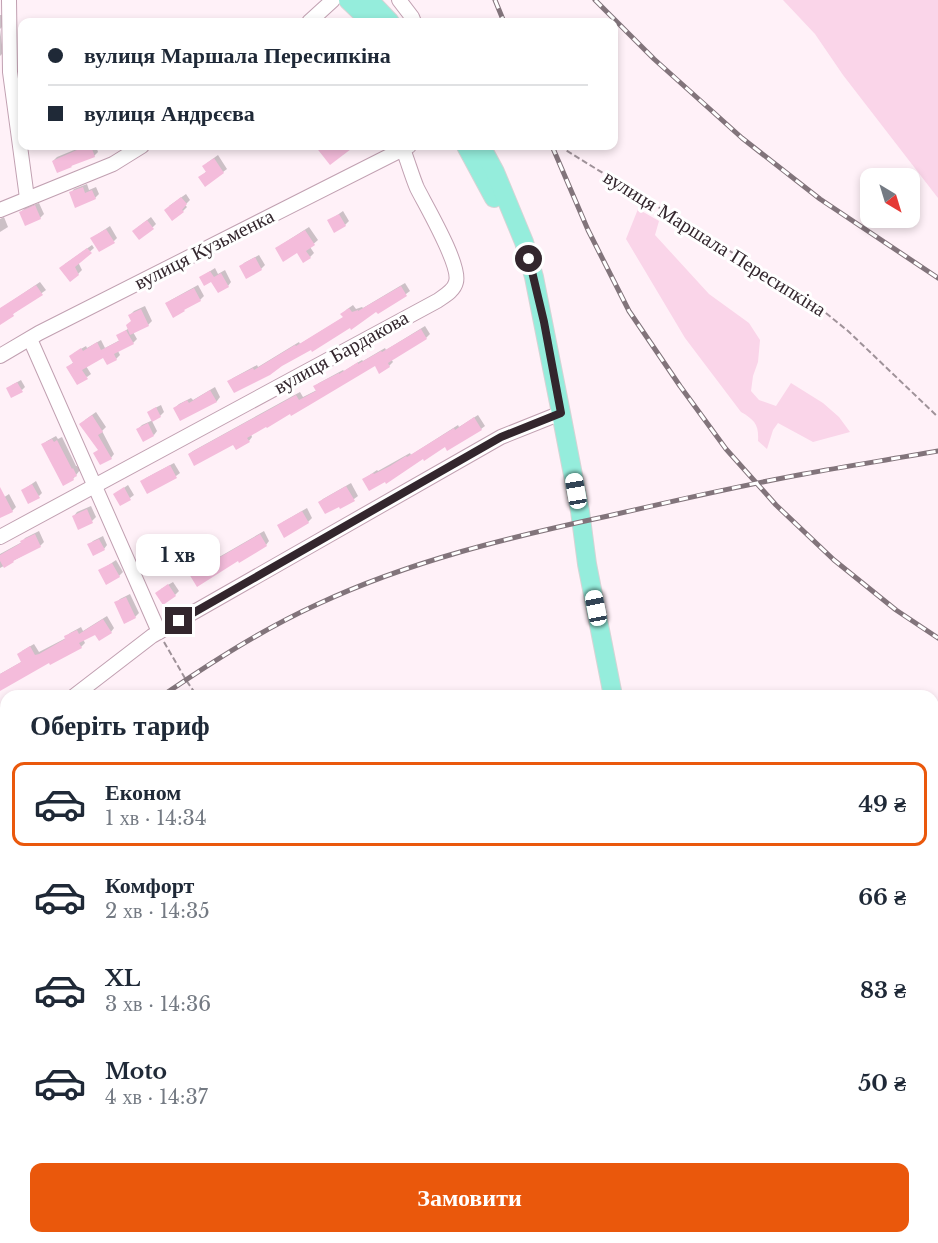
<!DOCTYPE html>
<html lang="uk">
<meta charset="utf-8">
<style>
:root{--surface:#fff;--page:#f6f6f7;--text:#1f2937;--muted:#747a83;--line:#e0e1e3;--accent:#ea580c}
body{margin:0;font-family:"Libre Baskerville",serif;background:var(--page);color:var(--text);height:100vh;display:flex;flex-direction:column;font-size:22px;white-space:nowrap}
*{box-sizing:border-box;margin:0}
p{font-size:20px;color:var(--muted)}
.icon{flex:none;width:33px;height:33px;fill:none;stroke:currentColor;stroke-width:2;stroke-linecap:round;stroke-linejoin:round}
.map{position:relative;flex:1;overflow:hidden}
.drawer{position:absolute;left:0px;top:690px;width:939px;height:554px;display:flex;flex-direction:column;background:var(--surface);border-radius:18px 18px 0 0;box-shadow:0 3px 9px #0003}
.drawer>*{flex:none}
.guide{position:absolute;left:18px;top:18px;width:600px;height:132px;border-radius:12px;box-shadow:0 3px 9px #0003;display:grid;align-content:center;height:132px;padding:0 30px;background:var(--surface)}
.needle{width:39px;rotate:142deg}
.fabs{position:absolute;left:860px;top:168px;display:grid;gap:12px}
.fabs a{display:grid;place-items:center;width:60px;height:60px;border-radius:12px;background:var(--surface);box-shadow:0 3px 9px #0003;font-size:30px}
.end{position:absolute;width:27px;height:27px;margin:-14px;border:8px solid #33262d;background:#fff;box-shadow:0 0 0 3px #fff}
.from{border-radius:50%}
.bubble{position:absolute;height:42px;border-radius:12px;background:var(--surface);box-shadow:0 3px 9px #0003;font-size:20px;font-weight:700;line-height:42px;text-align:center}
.car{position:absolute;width:18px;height:36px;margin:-18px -9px;border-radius:8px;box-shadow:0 0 4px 2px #0007;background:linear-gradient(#fff 24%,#345 0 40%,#fff 0 76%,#345 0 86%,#fff 0)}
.guide b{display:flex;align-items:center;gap:21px;height:57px;font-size:22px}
.guide b+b{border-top:2px solid var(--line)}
.guide i{width:15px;height:15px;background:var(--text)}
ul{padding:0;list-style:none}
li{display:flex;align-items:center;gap:18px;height:84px;margin:0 12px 9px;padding:0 18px;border:3px solid transparent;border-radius:12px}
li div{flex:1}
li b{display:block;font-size:22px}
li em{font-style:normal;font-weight:700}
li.on{border-color:var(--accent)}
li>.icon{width:54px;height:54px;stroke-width:1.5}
h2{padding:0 30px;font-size:27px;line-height:72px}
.action{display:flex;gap:12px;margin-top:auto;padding:12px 30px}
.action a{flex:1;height:69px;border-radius:12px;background:var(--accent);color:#fff;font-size:24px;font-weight:700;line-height:69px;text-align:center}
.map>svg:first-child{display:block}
.built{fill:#fbe2ef}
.green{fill:#fad5e9}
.shadow{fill:#0003}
.building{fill:#f4bcdb}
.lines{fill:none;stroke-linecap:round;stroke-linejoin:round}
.minor-casing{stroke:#c1a0b1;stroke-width:16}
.major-casing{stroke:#d6d4d5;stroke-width:20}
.path{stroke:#9f9299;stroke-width:2;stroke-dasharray:6 3;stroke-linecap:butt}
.minor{stroke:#fff;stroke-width:14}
.major{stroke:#95eddc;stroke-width:18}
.rail-casing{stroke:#82747b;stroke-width:5}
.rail{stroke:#fff;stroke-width:3;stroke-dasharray:9;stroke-linecap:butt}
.route{stroke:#33262d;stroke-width:8}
.labels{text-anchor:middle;stroke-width:6;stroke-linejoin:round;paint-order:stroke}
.street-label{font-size:20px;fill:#33262d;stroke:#fff}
</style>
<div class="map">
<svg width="938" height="1243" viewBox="0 0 938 1243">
<rect width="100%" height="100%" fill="#fff1f8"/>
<path class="built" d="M938,1111V1243H929L928,1238H933V1112Z"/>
<g class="green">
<path d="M783,0H938V198L843,75L815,34Z"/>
<path d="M638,209L659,221L655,235L709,294L749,323L760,340L758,362L753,376L751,391L759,400L776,406L791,383L823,403L839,417L850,432L813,442L778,423L773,430L767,449L758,441C759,425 755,420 741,412L685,338L626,239Z"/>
<path d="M6,831V888L2,884L0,877V836Z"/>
</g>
<g class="shadow">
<path d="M0,15H3V26L0,29Z"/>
<path d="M0,29L3,53L0,56Z"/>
<path d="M84,146H96L98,152L94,156L74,163L71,166L53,161L57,157Z"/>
<path d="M218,155L227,169L223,172L200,177L207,171V163Z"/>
<path d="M87,184L89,190L96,187L99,194L95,198L71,193L74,189Z"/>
<path d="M186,194L190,200L185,205L187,207L183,211L169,206Z"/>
<path d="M39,203L44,214L40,218L21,212L25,208Z"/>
<path d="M343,211L349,221L345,225L329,221Z"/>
<path d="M4,217L8,227L0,232V219Z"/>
<path d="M151,217L156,224L153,227H138Z"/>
<path d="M110,226L117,238L114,241L92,238Z"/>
<path d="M309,227L318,240L310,247L314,253L310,257L281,245Z"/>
<path d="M92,245L94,248L78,262L82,270L78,274L65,264Z"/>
<path d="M259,255L265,265L261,269L241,267L244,263Z"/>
<path d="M215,268L218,274L225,270L231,282L228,286L201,277Z"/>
<path d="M40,282L46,290L0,323V309Z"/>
<path d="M405,283L410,291L406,294L378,312L377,310L351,326L311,348L229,381L233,378L257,365L258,367L299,342L300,344L344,317L346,310L353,305L356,309L362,307L363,308Z"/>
<path d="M198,285L204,296L200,300L167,303L171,300Z"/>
<path d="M145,306L152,321L148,325L133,332L137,339L133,343L118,351L120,355L116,359L104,356L86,366L91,374L87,377L68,367L74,362V353L86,346L87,348L101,340L105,348L120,340L118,336L129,328L133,320L130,315L134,311Z"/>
<path d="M425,326L430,334L426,338L391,359L393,362L389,366L375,364L251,434L252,437L249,441L233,443L189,454L193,451L300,392L303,397L317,390L315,386L319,383L343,370L344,371L362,360L363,361L385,348L386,350Z"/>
<path d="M21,380L25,387L22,390L12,385Z"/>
<path d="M215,387L220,397L217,401L181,419L175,408L179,404L191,398L193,400Z"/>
<path d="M161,405L164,412L160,416L152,421L157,431L154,435L138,429L142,425L153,420L149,412L153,409Z"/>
<path d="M96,412L106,427L102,431L114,454L111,458L99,449L85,420Z"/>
<path d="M478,415L485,426L481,429L446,445L423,457L364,479L377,470L378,471L410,453L411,455L458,425L459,427Z"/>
<path d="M56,436L58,439L62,437L76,466H77L80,470L73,479L63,484L43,444L47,441Z"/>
<path d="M174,463L180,473L176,476L148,492L142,482L146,478Z"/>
<path d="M36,481L42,493L39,496L23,490Z"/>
<path d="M351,483L358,496L354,499L320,502L323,499Z"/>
<path d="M128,485L134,495L130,498L115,494Z"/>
<path d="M9,494L16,507L12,511L0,517V500Z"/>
<path d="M91,506L96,517L92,521L74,516L77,512Z"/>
<path d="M307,508L312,518L308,522L285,536L279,526L283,522Z"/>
<path d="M39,531L44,542L40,546L0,568V554L22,542L25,538Z"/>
<path d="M264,531L269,541L266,545L239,559L198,585L188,569L191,565L203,558L207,564Z"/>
<path d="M103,536L107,545L104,549L89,545L93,541Z"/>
<path d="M161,538L167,548L163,552L143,549Z"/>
<path d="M116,560L123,572L119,576L100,571Z"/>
<path d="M173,582L179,591L175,595L161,589Z"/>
<path d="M130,594L139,613L135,617L125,622L116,603L120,599Z"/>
<path d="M107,616L114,628L111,632L96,633L83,639L85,643L81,647L49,661L0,690V674L23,661L22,651L34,644L39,652L66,638V637L70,633L81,627L83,631Z"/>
<path d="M6,1013V1029H0V1014Z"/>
<path d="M938,1145V1179L933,1180V1146Z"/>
<path d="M6,1190V1204L3,1205L0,1209V1196L3,1195V1193Z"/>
<path d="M71,1238H84L85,1243H60Z"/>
</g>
<g class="building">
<path d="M86,146H91L95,157L71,166L72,167L57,173L52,161Z"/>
<path d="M315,146H355L330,165Z"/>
<path d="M214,158L224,173L205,187L198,177L206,172L202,166Z"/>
<path d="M83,187L85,193L92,190L96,199L75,208L69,192Z"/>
<path d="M181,197L187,204L182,210L184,212L172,221L164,210Z"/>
<path d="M35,205L41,219L25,226L19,212Z"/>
<path d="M339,214L346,226L334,233L327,220Z"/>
<path d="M147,220L154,229L139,240L132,231Z"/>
<path d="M106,229L115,243L99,252L90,238Z"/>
<path d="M305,230L315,245L306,251L311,258L303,263L297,253L283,262L275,248Z"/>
<path d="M87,248L92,253L75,267L79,275L70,282L59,268Z"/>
<path d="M255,257L262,270L246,279L239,266Z"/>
<path d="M210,271L214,277L221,273L229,287L218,293L211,282L204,286L199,277Z"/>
<path d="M36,285L43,295L13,314L14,316L0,325V308Z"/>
<path d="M401,286L407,296L378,314L376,312L351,330L350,328L312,352L311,350L282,366L270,375L234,393L227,381L253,368L254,370L295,345L296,346L343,317L340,314L349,308L352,312L358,310V311Z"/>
<path d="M194,288L201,301L184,310L185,311L173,318L165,303Z"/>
<path d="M141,309L149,326L130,335L126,325L131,321L128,315Z"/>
<path d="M421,329L427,339L388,363L390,367L379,374L375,366L308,406L291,416L290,414L267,428L266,427L247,438L250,442L236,450L233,445L194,466L188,454L296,395L299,400L316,391L313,386L339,373V374L358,362V364L381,351L382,352Z"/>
<path d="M126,330L134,344L114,354L117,360L107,365L103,358L82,370L88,379L77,385L66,367L73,363L69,356L81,348L83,351L97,342L101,350L119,341L116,335Z"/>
<path d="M17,382L23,392L11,398L6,388Z"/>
<path d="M210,390L217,402L180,421L173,408L187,400L189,403Z"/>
<path d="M156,407L161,417L152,422L147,412Z"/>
<path d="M92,415L103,432L98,435L112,459L100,465L93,453L98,450L79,424Z"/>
<path d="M474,417L482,430L447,451L445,447L424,461L423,459L386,484L385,482L369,491L362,479L373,473L374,474L390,466L406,456L407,457L454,428L455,430Z"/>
<path d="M148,423L154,436L143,442L136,429Z"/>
<path d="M52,439L54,442L57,440L72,469L73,468L77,476L73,478L74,480L63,486L41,444Z"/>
<path d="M170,465L177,478L147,494L140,481Z"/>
<path d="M32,484L40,498L28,504L21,490Z"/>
<path d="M346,486L355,501L340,509L339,507L325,514L318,502Z"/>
<path d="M0,487L13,512L0,518Z"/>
<path d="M124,487L131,500L120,506L113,494Z"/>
<path d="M87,509L93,523L78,530L72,516Z"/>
<path d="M302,511L309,523L284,538L277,525Z"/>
<path d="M35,534L41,547L13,561L14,562L4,568L0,561V555L21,543L20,541Z"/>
<path d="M260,534L267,546L239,563L238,561L197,587L186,569L199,560L203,567Z"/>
<path d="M99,539L105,550L93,556L87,544Z"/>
<path d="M157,541L164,553L145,565L138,552Z"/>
<path d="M112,563L120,577L106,585L98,570Z"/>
<path d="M168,584L176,596L163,605L155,593Z"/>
<path d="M126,597L136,618L124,624L114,602Z"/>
<path d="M103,619L112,633L99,641L95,635L79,643L82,648L50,665L49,663L0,691V674L21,662L17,654L30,646L35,655L39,654L65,639L64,636L77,630L79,634Z"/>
</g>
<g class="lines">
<defs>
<g id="minor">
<path d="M9,0L10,72L27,198"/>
<path d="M399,0L412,17L414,22"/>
<path d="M309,22L333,0"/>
<path d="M0,210L113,164L142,146"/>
<path d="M30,339L159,632"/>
<path d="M0,356L39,333L409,146"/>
<path d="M0,537L437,301C444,296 454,291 456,282C461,265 426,206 417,188C412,176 408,162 403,149"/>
<path d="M74,696L152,636L501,437L561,413"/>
<path d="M0,747L6,744"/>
<path d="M0,978L6,977"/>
<path d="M933,1026L938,1070"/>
<path d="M0,1235L6,1234"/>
<path d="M179,1238L180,1243"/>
<path d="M200,1238L201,1243"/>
<path d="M653,1238V1243"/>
<path d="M862,1238V1243"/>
<path d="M444,1243L480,1238"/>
</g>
<g id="major">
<path d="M348,0L371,22"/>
<path d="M369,0L390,22"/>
<path d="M466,146L494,198"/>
<path d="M481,146L495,172L524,242L534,277L561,413L580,511L587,564L613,696"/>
<path d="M933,1092H938"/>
<path d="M710,1238L711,1243"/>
</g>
</defs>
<use href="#minor" class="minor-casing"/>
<use href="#major" class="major-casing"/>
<g class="path">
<path d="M559,146L811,301L848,331L938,417"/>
<path d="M164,642L186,680L197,696"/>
<path d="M0,1129L6,1133"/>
<path d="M766,1238L768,1243"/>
<path d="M796,1243L823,1240V1238"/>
</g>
<use href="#minor" class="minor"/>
<use href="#major" class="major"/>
<defs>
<g id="rail">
<path d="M495,0L504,22"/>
<path d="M595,0L654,59L742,138L820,199L938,278"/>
<path d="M552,146L588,230L629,311L680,386L726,449L776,505L834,560L896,610L938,638"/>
<path d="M162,696C212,662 263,629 318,604C410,561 510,537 608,516C673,501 738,486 804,474C848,466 893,459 938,451"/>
<path d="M0,807L6,803"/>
<path d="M933,859L938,858"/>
<path d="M0,948H6"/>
</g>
</defs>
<use href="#rail" class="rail-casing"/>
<use href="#rail" class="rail"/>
</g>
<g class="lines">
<path class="route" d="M179,621L501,437L561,413L544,322L529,259"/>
</g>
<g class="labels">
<g class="street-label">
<text transform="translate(715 243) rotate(32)" y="7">вулиця Маршала Пересипкіна</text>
<text transform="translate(204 249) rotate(-27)" y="7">вулиця Кузьменка</text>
<text transform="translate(341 352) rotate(-29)" y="7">вулиця Бардакова</text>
</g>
</g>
</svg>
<div class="fabs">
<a><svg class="needle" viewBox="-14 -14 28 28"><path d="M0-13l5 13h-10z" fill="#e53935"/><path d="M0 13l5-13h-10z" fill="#747a83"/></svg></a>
</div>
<i class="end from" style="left:529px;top:259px"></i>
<i class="end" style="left:179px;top:621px"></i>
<div class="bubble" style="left:136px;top:534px;width:84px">1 хв</div>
<i class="car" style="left:576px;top:491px;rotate:350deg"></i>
<i class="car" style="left:596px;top:608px;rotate:349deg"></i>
<div class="guide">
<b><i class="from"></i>вулиця Маршала Пересипкіна</b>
<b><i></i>вулиця Андрєєва</b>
</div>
<section class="drawer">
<h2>Оберіть тариф</h2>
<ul>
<li class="on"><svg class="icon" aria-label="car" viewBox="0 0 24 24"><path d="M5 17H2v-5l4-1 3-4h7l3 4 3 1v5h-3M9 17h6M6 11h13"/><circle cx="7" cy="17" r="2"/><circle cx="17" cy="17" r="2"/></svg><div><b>Економ</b><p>1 хв · 14:34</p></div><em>49 ₴</em></li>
<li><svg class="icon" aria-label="car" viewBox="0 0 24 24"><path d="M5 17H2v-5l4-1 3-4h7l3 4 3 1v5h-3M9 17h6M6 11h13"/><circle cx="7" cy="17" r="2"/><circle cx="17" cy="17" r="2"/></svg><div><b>Комфорт</b><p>2 хв · 14:35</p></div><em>66 ₴</em></li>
<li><svg class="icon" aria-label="car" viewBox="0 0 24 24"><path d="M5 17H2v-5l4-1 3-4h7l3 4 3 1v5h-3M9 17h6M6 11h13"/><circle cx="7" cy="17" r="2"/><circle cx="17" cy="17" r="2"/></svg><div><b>XL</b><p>3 хв · 14:36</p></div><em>83 ₴</em></li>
<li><svg class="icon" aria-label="car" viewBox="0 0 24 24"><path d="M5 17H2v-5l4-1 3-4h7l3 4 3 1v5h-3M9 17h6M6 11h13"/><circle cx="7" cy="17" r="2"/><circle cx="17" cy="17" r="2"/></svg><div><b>Moto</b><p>4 хв · 14:37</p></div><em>50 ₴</em></li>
</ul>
<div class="action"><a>Замовити</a></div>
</section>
</div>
